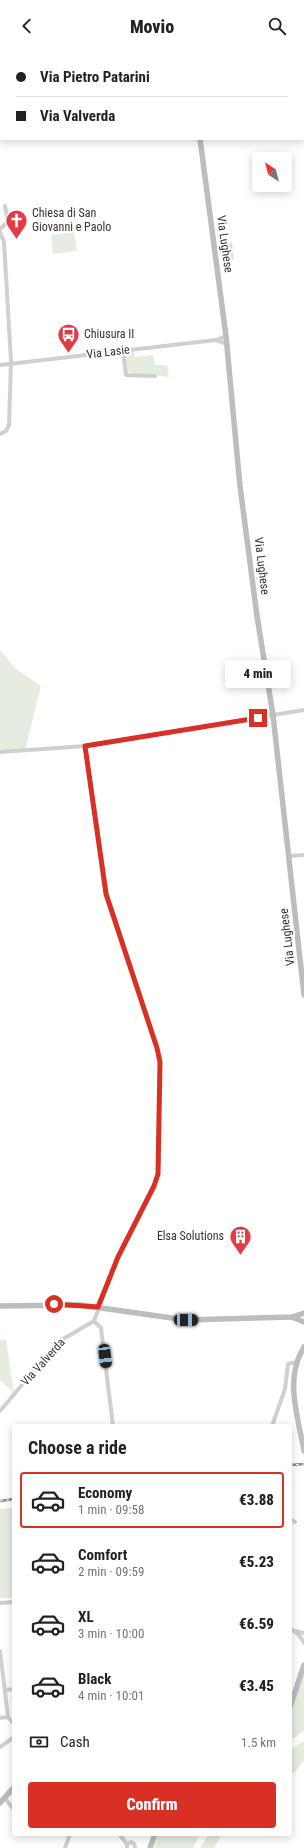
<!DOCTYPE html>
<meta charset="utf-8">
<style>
:root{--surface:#fff;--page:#f2f2f2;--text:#222;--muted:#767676;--line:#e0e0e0;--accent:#d93025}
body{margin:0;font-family:"Roboto Condensed",sans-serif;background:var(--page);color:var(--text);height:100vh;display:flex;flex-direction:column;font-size:15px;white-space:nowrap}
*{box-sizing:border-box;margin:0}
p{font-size:13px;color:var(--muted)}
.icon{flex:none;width:22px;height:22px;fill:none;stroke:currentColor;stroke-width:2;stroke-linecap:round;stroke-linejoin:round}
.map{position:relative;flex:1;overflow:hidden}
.panel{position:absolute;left:12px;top:1372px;width:280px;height:412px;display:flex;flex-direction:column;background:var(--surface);border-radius:4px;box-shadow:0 2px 10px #0003}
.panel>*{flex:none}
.hud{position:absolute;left:0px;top:0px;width:304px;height:88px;box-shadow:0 2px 10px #0003;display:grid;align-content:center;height:88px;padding:0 16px;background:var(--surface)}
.needle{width:26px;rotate:324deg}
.tools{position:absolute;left:252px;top:100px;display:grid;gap:8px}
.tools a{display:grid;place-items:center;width:40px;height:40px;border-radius:4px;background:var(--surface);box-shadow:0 2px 10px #0003;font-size:20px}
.end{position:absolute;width:18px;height:18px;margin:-9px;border:5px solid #d93025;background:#fff;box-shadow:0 0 0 2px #fff}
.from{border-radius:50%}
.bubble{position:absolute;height:28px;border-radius:4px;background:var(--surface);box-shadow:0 2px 10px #0003;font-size:13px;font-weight:800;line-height:28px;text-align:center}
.car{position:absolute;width:12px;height:24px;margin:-12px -6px;border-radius:5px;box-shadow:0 0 3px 1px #0007;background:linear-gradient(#222 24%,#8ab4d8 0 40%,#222 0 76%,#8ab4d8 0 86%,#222 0)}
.hud b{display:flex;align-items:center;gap:14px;height:38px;font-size:15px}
.hud b+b{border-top:1px solid var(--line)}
.hud i{width:10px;height:10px;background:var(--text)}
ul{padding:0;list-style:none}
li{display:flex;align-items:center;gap:12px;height:56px;margin:0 8px 6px;padding:0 8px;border:2px solid transparent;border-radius:4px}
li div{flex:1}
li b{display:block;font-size:15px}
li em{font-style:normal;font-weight:800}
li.on{border-color:var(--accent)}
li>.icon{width:36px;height:36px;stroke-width:1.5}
h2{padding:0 16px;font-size:18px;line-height:48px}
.pay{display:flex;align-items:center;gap:10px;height:44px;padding:0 16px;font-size:15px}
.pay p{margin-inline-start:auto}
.cta{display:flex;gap:8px;margin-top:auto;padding:8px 16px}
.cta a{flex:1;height:46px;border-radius:4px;background:var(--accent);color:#fff;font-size:16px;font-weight:800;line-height:46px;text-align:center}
header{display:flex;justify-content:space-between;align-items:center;height:52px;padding:0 16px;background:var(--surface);font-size:18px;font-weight:800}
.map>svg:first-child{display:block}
.green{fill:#e6ecdf}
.water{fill:#cfe2ee}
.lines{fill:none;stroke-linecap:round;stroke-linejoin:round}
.street{stroke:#d0d0d0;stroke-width:4}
.secondary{stroke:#bdbdbd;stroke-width:5.5}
.rail-casing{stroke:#888;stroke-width:2.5}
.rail{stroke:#fff;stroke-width:1;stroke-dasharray:3;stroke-linecap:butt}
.route{stroke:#d93025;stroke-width:5}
.labels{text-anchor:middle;stroke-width:4;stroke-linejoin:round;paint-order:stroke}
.poi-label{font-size:12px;fill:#333;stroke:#fff;text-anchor:start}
.street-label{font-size:12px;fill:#333;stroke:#fff}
</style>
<header><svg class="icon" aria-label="back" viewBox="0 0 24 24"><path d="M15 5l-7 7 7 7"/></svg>Movio<svg class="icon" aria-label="search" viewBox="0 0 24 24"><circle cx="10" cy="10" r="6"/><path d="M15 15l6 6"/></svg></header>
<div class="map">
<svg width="304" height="1796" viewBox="0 0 304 1796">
<rect width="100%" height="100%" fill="#fff"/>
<g class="green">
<path d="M74,180L77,199L53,202L51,183Z"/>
<path d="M129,299H134L135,305L153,303L155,313H167L169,325L127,320L126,302L128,301Z"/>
<path d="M0,598L16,617L41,634L25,698L0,700Z"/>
<path d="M6,1287L14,1340H13L0,1328V1288Z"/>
<path d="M14,1456V1546H0V1457Z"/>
<path d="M304,1618V1679L290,1689V1658Z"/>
<path d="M304,1689V1709L294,1721L290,1722V1698Z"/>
<path d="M159,1782H200L193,1796H154Z"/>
<path d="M209,1782H222L214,1796H200Z"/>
</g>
<path class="water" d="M232,191L234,207L223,209L220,193Z"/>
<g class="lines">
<g class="street">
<path d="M43,1L45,0"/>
<path d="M0,13H1"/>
<path d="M0,177L8,170L5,154"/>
<path d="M0,180L4,190L11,309L9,373L6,379L0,382"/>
<path d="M216,288L227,292"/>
<path d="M123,298L126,323L155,324"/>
<path d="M0,313L216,288L226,284"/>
<path d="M0,700L85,694L304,658"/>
<path d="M288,804L304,803"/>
<path d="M94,1269L101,1276L113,1374"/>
<path d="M0,1359L58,1290L94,1269L118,1205L154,1134L158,1122L160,1010L157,996L107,842L85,694"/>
<path d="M272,1374L285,1337L288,1312L296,1310"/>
<path d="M290,1467L295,1470"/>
<path d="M0,1551L14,1550"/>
<path d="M290,1576L299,1583L304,1591"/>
<path d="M295,1579L304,1581"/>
<path d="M0,1599L8,1665L14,1672"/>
<path d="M5,1638L14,1637"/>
<path d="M0,1666L8,1665"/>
<path d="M0,1695L14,1685"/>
<path d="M4,1745L14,1758"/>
<path d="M119,1782L127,1792"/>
<path d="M65,1796L70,1782"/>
<path d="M127,1796V1792L131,1790L134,1792L135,1796"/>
</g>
<g class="secondary">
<path d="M187,0V1"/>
<path d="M200,87L226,284L240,434L257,564L273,663L304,943"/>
<path d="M0,1254L80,1253L186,1268L292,1265L304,1261"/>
<path d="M292,1265L304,1270"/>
<path d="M304,1399C298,1364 284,1327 304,1295"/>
<path d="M290,1655L304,1613"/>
<path d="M0,1751L14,1735"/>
<path d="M150,1796L155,1782"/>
</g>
<defs>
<g id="rail">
<path d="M290,1413L304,1412"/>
<path d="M0,1449L14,1447"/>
</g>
</defs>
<use href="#rail" class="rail-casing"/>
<use href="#rail" class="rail"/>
</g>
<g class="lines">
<path class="route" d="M54,1252L98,1255L118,1205L154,1134L158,1122L160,1010L157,996L106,842L85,694L258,666"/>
</g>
<defs>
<symbol id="church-pin" viewBox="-11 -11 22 30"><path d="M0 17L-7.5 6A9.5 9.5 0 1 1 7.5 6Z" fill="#e63946" stroke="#fff"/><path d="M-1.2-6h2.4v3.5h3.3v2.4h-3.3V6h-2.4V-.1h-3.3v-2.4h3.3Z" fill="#fff"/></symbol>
<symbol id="bus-pin" viewBox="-11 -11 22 30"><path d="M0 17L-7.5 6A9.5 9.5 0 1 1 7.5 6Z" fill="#e63946" stroke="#fff"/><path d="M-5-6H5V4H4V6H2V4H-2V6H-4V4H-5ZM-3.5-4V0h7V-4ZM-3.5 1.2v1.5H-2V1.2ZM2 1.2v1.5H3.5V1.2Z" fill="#fff"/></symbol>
<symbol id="building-pin" viewBox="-11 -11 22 30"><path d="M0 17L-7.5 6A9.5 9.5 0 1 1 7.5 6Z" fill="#e63946" stroke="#fff"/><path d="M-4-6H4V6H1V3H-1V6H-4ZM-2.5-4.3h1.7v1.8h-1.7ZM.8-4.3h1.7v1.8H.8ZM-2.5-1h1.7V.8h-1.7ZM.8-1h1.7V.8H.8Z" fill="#fff"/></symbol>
</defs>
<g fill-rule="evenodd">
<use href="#church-pin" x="4" y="156" width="25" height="34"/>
<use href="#bus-pin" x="56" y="270" width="25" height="34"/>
<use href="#building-pin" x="228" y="1172" width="25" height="34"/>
</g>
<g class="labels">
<g class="poi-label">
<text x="32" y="165">Chiesa di San<tspan x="32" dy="14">Giovanni e Paolo</tspan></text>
<text x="84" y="286">Chiusura II</text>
<text x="224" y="1188" text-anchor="end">Elsa Solutions</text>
</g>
<g class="street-label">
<text transform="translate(225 192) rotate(82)" y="4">Via Lughese</text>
<text transform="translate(108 300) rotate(-7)" y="4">Via Lasie</text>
<text transform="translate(262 514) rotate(83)" y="4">Via Lughese</text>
<text transform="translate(287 885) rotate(-97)" y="4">Via Lughese</text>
<text transform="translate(43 1310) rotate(-48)" y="4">Via Valverda</text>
</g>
</g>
</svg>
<div class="tools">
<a><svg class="needle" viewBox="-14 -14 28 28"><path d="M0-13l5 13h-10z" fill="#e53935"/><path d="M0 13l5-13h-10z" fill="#767676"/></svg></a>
</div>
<i class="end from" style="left:54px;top:1252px"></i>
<i class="end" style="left:258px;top:666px"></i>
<div class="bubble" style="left:225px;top:608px;width:66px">4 min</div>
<i class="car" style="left:186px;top:1268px;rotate:91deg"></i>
<i class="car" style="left:105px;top:1304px;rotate:173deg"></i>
<div class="hud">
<b><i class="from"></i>Via Pietro Patarini</b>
<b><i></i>Via Valverda</b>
</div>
<section class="panel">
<h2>Choose a ride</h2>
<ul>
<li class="on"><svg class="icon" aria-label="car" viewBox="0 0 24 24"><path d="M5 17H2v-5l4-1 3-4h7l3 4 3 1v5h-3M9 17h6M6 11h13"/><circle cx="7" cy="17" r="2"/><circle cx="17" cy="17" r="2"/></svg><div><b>Economy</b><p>1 min · 09:58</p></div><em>€3.88</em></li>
<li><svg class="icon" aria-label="car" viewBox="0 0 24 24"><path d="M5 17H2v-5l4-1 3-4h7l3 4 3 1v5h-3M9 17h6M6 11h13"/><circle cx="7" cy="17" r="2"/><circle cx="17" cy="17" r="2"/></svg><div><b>Comfort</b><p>2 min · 09:59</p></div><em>€5.23</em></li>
<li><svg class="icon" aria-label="car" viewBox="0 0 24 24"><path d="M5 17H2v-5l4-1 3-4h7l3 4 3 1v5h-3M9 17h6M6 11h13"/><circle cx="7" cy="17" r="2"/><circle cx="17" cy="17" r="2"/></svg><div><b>XL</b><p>3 min · 10:00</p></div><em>€6.59</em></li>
<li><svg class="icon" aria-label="car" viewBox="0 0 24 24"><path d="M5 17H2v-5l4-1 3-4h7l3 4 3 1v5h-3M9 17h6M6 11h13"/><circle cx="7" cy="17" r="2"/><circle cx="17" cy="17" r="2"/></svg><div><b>Black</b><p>4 min · 10:01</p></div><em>€3.45</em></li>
</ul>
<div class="pay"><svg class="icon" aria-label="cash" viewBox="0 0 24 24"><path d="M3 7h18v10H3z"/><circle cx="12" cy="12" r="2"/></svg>Cash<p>1.5 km</p></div>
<div class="cta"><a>Confirm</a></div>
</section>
</div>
